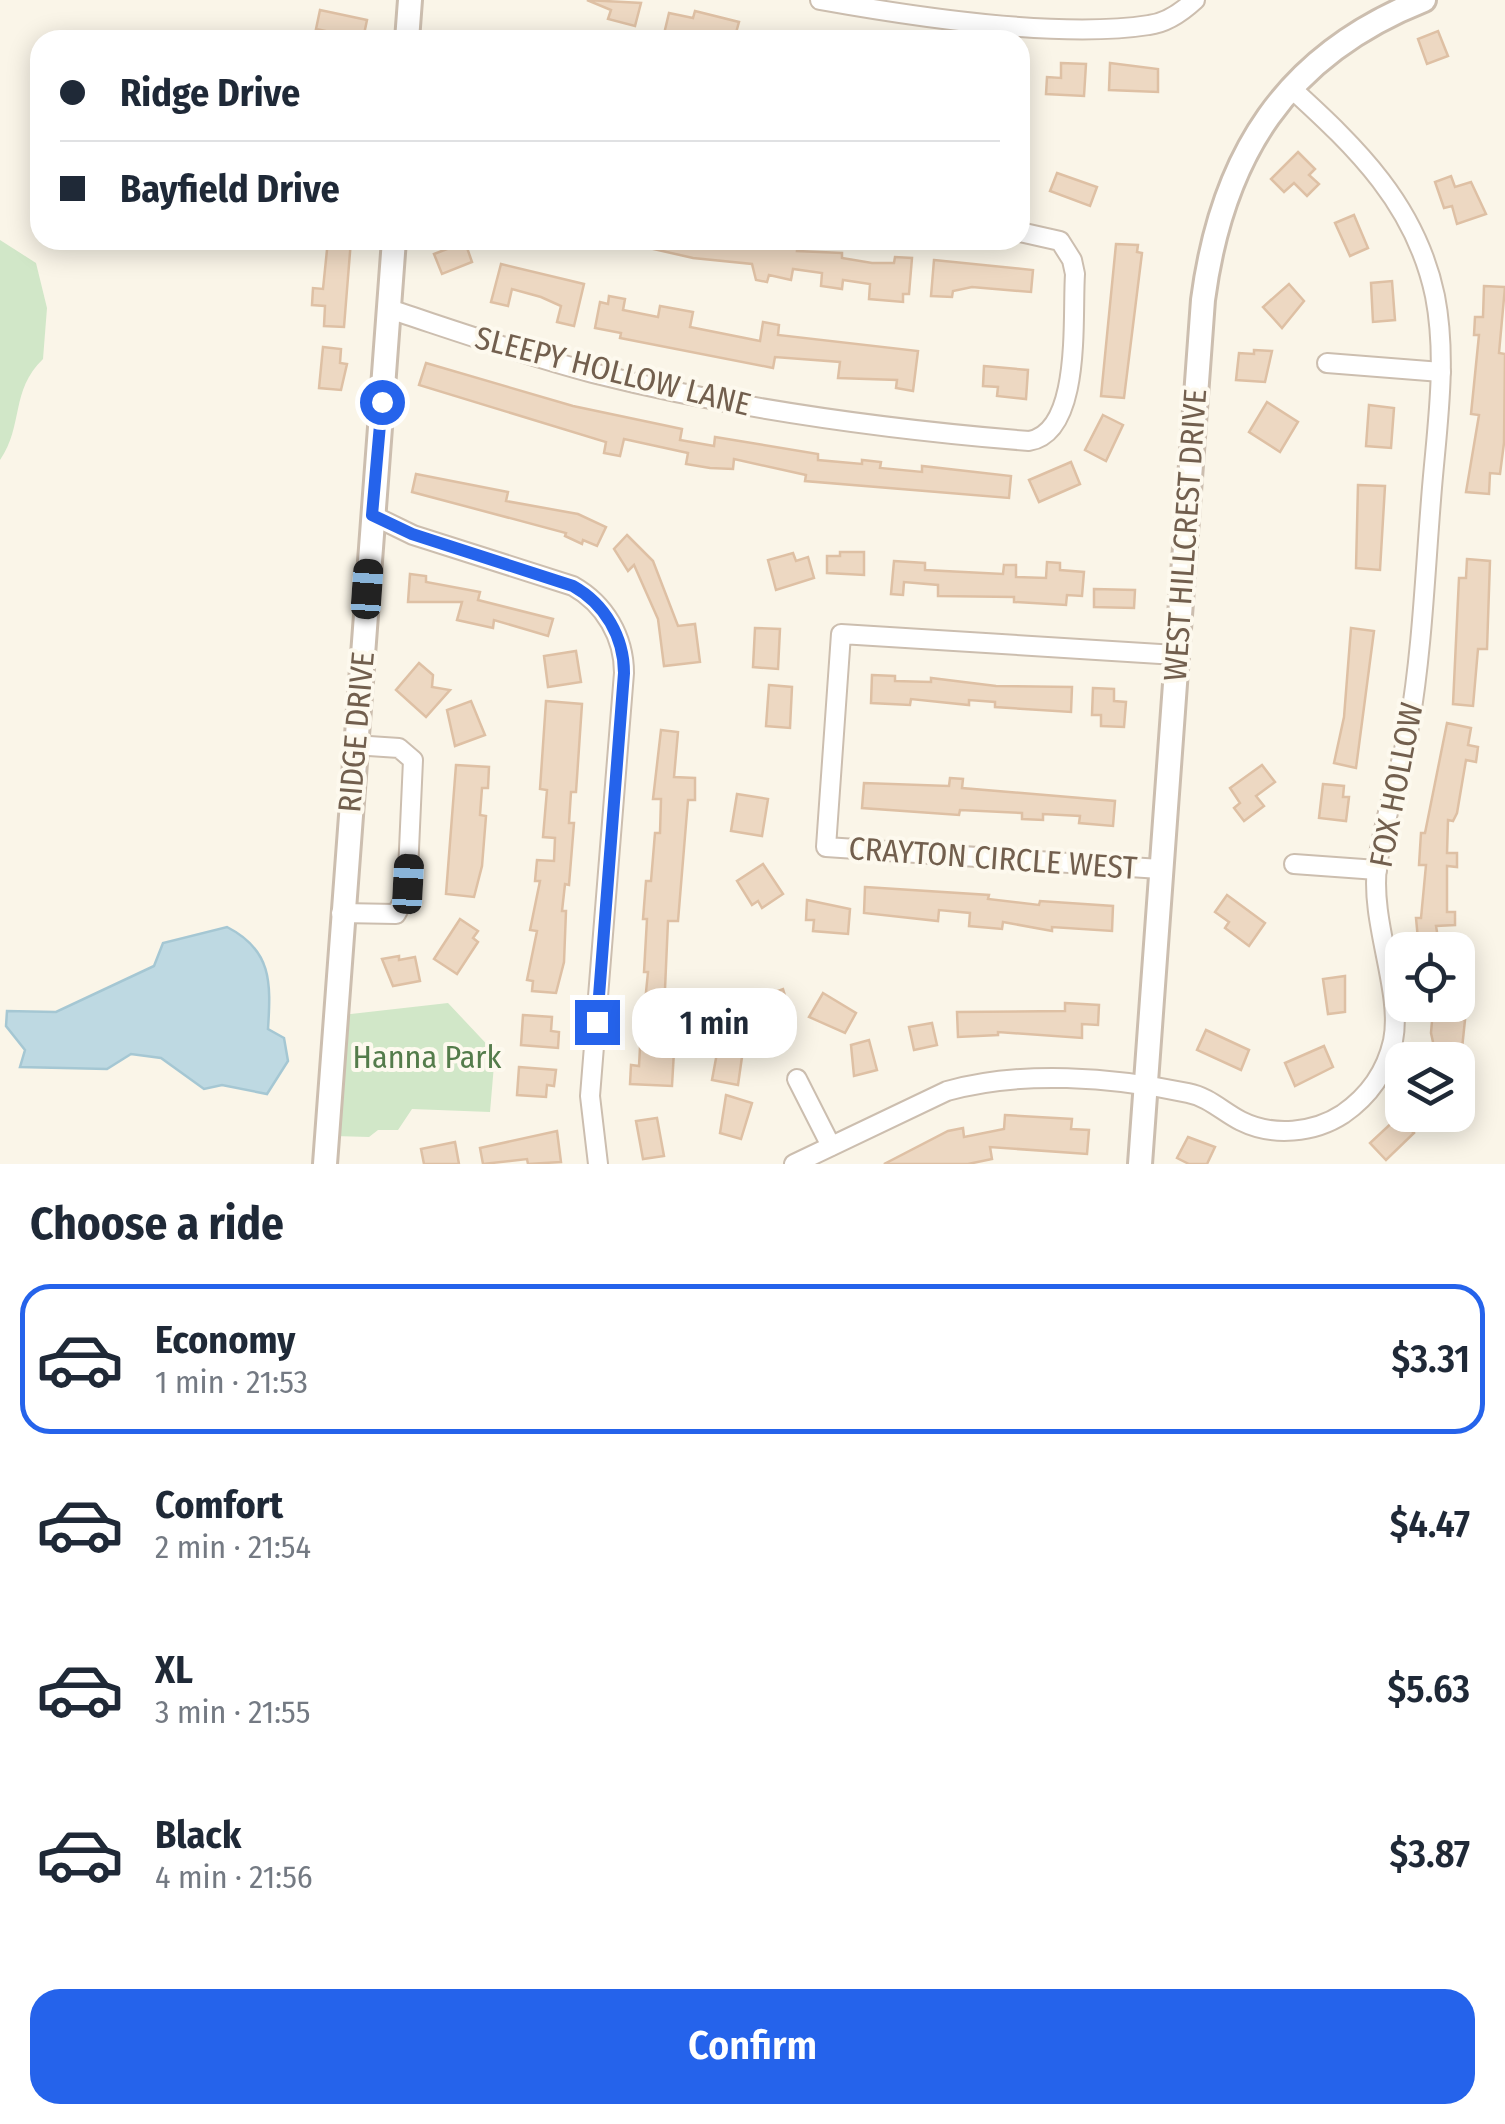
<!DOCTYPE html>
<meta charset="utf-8">
<style>
:root{--surface:#fff;--page:#f2f2f3;--text:#1f2937;--muted:#747a83;--line:#e0e1e3;--accent:#2563eb}
body{margin:0;font-family:"Fira Sans Condensed",sans-serif;background:var(--page);color:var(--text);height:100vh;display:flex;flex-direction:column;font-size:38px;white-space:nowrap}
*{box-sizing:border-box;margin:0}
p{font-size:32px;color:var(--muted)}
.icon{flex:none;width:55px;height:55px;fill:none;stroke:currentColor;stroke-width:2;stroke-linecap:round;stroke-linejoin:round}
.map{position:relative;height:1164px;overflow:hidden}
.drawer{display:flex;flex-direction:column;background:var(--surface);flex:1}
.drawer>*{flex:none}
.top-card{position:absolute;left:30px;top:30px;width:1000px;height:220px;border-radius:30px;box-shadow:0 5px 25px #0003;display:grid;align-content:center;height:220px;padding:0 30px;background:var(--surface)}
.controls{position:absolute;left:1385px;top:932px;display:grid;gap:20px}
.controls a{display:grid;place-items:center;width:90px;height:90px;border-radius:20px;background:var(--surface);box-shadow:0 5px 25px #0003;font-size:50px}
.end{position:absolute;width:45px;height:45px;margin:-22px;border:12px solid #2563eb;background:#fff;box-shadow:0 0 0 5px #fff}
.from{border-radius:50%}
.bubble{position:absolute;height:70px;border-radius:30px;background:var(--surface);box-shadow:0 5px 25px #0003;font-size:32px;font-weight:600;line-height:70px;text-align:center}
.car{position:absolute;width:30px;height:60px;margin:-30px -15px;border-radius:12px;box-shadow:0 0 8px 2px #0007;background:linear-gradient(#222 24%,#8ab4d8 0 40%,#222 0 76%,#8ab4d8 0 86%,#222 0)}
.top-card b{display:flex;align-items:center;gap:35px;height:95px;font-size:38px}
.top-card b+b{border-top:2px solid var(--line)}
.top-card i{width:25px;height:25px;background:var(--text)}
ul{padding:0;list-style:none}
li{display:flex;align-items:center;gap:30px;height:150px;margin:0 20px 15px;padding:0 10px;border:5px solid transparent;border-radius:30px}
li div{flex:1}
li b{display:block;font-size:38px}
li em{font-style:normal;font-weight:600}
li.active{border-color:var(--accent)}
li>.icon{width:90px;height:90px;stroke-width:1.5}
h2{padding:0 30px;font-size:45px;line-height:120px}
.primary-button{display:flex;gap:20px;margin-top:auto;padding:20px 30px}
.primary-button a{flex:1;height:115px;border-radius:30px;background:var(--accent);color:#fff;font-size:40px;font-weight:600;line-height:115px;text-align:center}
.map>svg:first-child{display:block}
.green{fill:#d1e7c8}
.water{fill:#bed9e2;stroke:#a5c7d3;stroke-width:2.5}
.building{fill:#edd8c2;stroke:#dec0a4;stroke-width:2.5}
.lines{fill:none;stroke-linecap:round;stroke-linejoin:round}
.minor-casing{stroke:#ccbeaf;stroke-width:22}
.tertiary-casing{stroke:#ccbeaf;stroke-width:28}
.minor{stroke:#fff;stroke-width:18}
.tertiary{stroke:#fff;stroke-width:22}
.route{stroke:#2563eb;stroke-width:12}
.labels{text-anchor:middle;stroke-width:8;stroke-linejoin:round;paint-order:stroke}
.street-label{font-size:32px;fill:#725f4e;stroke:#fdf9ee}
.park-label{font-size:32px;fill:#547c4b;stroke:#fdf9ee}
</style>
<div class="map">
<svg width="1505" height="1164" viewBox="0 0 1505 1164">
<rect width="100%" height="100%" fill="#faf5e8"/>
<g class="green">
<path d="M0,240L36,263L47,308L43,359C10,391 24,425 0,460Z"/>
<path d="M448,1003L495,1053L490,1112L412,1109L398,1130H378L369,1137L334,1136L342,1015Z"/>
</g>
<path class="water" d="M227,927C272,950 271,982 268,1029L284,1038L288,1061L267,1094L222,1085L204,1089L161,1058L131,1054L107,1069L20,1067L25,1050L6,1026L7,1011L56,1012L154,966L163,943Z"/>
<g class="building">
<path d="M587,0L641,3L635,26L608,19L611,10Z"/>
<path d="M320,10L367,20L363,39L316,29Z"/>
<path d="M695,11L739,22L734,40H690L664,34L669,13L693,18Z"/>
<path d="M1438,31L1448,56L1427,64L1418,39Z"/>
<path d="M1061,63L1086,64L1084,96L1046,94L1047,77L1061,78Z"/>
<path d="M1110,63L1158,69V92L1109,90Z"/>
<path d="M1298,152L1315,169L1309,175L1319,184L1307,196L1294,183L1284,192L1271,179Z"/>
<path d="M1057,173L1097,187L1090,206L1050,191Z"/>
<path d="M1451,176L1455,187L1471,182L1486,214L1457,224L1452,206L1444,208L1435,182Z"/>
<path d="M1354,215L1368,248L1350,256L1335,223Z"/>
<path d="M328,240H351L344,327L324,326L325,306L312,305L313,288L323,289Z"/>
<path d="M637,240H782L798,243L797,251L842,253V258L872,263H894L895,257L912,258L909,294H903V302L869,299L870,284L843,280L842,289L821,286L822,273L793,269L791,280L769,275L767,282L756,280L752,264L693,258L636,245Z"/>
<path d="M465,242L472,262L442,274L434,254Z"/>
<path d="M1116,244L1138,245L1137,252L1142,253L1124,398L1101,396Z"/>
<path d="M934,260L1033,270L1031,292L972,287L953,291L952,297L931,296Z"/>
<path d="M501,264L584,284L574,326L557,322L561,306L541,297L512,289L508,306L491,302Z"/>
<path d="M1392,281L1395,320L1373,322L1371,283Z"/>
<path d="M1289,284L1304,301L1282,328L1263,307Z"/>
<path d="M1484,286L1505,287L1499,353L1505,354L1504,443L1500,474L1490,473L1489,494L1466,492L1479,415L1471,414L1479,335H1474L1475,317H1483Z"/>
<path d="M609,296L625,299L623,310L658,317L660,306L693,312L690,327L760,341L763,322L779,325L778,335L918,351L913,391L896,388L897,380L838,378L840,362L775,357L773,368L620,338L621,333L595,328L600,302L608,304Z"/>
<path d="M323,347L341,349L340,363L347,364L341,390L319,388Z"/>
<path d="M1254,350L1272,351L1265,382L1236,380L1239,353L1254,354Z"/>
<path d="M426,363L573,406L682,429L680,440L714,446L715,437L818,454V460L862,464V460L881,462L880,468L922,472V466L1011,476L1009,498L805,481L806,475L734,459L733,469L710,468L686,464L688,453L624,439L620,456L604,453L606,442L419,385Z"/>
<path d="M984,366L1028,370L1026,399L997,396L998,387L983,386Z"/>
<path d="M1267,402L1298,422L1280,452L1249,432Z"/>
<path d="M1369,405L1394,408L1391,448L1366,446Z"/>
<path d="M1103,415L1123,425L1106,461L1085,450Z"/>
<path d="M1071,462L1080,484L1039,502L1029,480Z"/>
<path d="M416,474L508,492L506,501L578,514L606,527L597,546L583,540L582,544L565,536L566,533L412,492Z"/>
<path d="M1358,485L1385,486L1380,570L1356,568Z"/>
<path d="M627,535L653,561L678,626L695,624L700,662L664,666L658,619L634,565L628,571L614,549Z"/>
<path d="M840,552H864V575L827,573V556H840Z"/>
<path d="M793,553L796,561L808,557L814,578L776,590L768,560Z"/>
<path d="M1467,559L1490,561L1487,649H1478L1473,706L1453,704L1459,578H1466Z"/>
<path d="M894,561L925,563V570L1003,574L1004,565H1016V577L1046,578L1047,562L1060,563V570L1084,572L1082,596L1067,595L1066,605L1014,602V597L938,596V585L904,582L903,595L891,594Z"/>
<path d="M410,574L426,576V582L480,592L478,600L553,619L548,636L494,620L493,628L457,620L462,602H408Z"/>
<path d="M1094,589L1135,590L1134,608L1094,607Z"/>
<path d="M755,628L780,629L778,669L753,667Z"/>
<path d="M1351,628L1374,631L1356,768L1334,763L1344,717Z"/>
<path d="M576,651L581,682L548,687L544,656Z"/>
<path d="M419,663L433,675L432,687L450,690L426,717L396,690Z"/>
<path d="M872,675L895,676V681L931,682V678L996,686L1072,687L1071,712L995,707V702L969,700V705L911,699L910,705L871,703Z"/>
<path d="M769,685L792,687L790,728L766,726Z"/>
<path d="M1093,688L1114,689V701L1126,702L1124,727L1101,726V715H1092Z"/>
<path d="M471,701L485,735L455,746L447,710Z"/>
<path d="M546,701L582,704L576,792H571L569,823H574L569,885L565,884L562,911H566L564,962L556,993L532,991L533,981L527,980L537,931L530,930L540,881H535L537,860L554,861L555,838L543,837L547,790L540,789Z"/>
<path d="M1447,723L1471,728L1468,745L1478,747L1476,762L1466,760L1457,813L1453,821L1448,820L1447,853H1457V867L1447,866V912H1455V925L1436,926L1440,950H1419L1416,918H1421L1426,865H1419L1421,833H1425Z"/>
<path d="M661,730L678,732L674,777L695,778V800H688L678,921H668L665,989L673,990L667,1041L669,1050L674,1051L672,1086L630,1084L631,1065L639,1066L641,1029H636L635,1012H644L648,972H644L647,919H643L646,881H651L655,833H660L661,799H653Z"/>
<path d="M456,765L489,767L488,788H482L480,815L486,816L482,866L474,897L446,894Z"/>
<path d="M1262,765L1275,782L1256,796L1264,806L1244,821L1234,808L1240,803L1230,788Z"/>
<path d="M950,778L963,779L962,788L1115,801L1113,826L1079,823L1080,816L1043,814V820L1022,819V813L960,810L959,815L862,808L864,783L949,786Z"/>
<path d="M1323,784L1344,786L1343,797H1349L1346,821L1319,818Z"/>
<path d="M737,794L768,799L762,836L731,831Z"/>
<path d="M763,864L783,894L762,908L758,901L752,905L737,881Z"/>
<path d="M865,887L989,895L988,899L1039,905L1040,901L1113,906L1112,931L1052,927V931L1003,922L1002,929L969,926L970,913L939,910L938,921L864,913Z"/>
<path d="M1227,895L1265,923L1249,946L1225,928L1229,922L1215,912Z"/>
<path d="M807,900L850,909L848,934L813,931L814,920H806Z"/>
<path d="M460,919L478,931L473,938L478,942L457,974L434,959Z"/>
<path d="M399,956V960L415,957L420,981L393,986L382,959Z"/>
<path d="M1345,976V1012L1328,1014L1323,979Z"/>
<path d="M783,989L789,1009L776,1013L779,1022L755,1029L747,1002Z"/>
<path d="M823,993L856,1013L845,1033L809,1017Z"/>
<path d="M1065,1003L1099,1005L1098,1025L1082,1024V1038L998,1032V1035L958,1037L957,1012L1065,1011Z"/>
<path d="M1433,1009L1461,1012L1460,1019L1465,1020L1461,1058L1436,1056L1431,1033Z"/>
<path d="M523,1015L552,1017L551,1031L559,1032L558,1048L521,1045Z"/>
<path d="M932,1023L937,1045L914,1050L909,1027Z"/>
<path d="M1206,1030L1249,1050L1241,1070L1197,1050Z"/>
<path d="M710,1036L744,1043L738,1085L712,1080L717,1053L707,1051Z"/>
<path d="M869,1040L877,1070L854,1076L851,1045Z"/>
<path d="M1324,1046L1333,1067L1295,1086L1285,1063Z"/>
<path d="M519,1067L556,1070L554,1086L547,1085L546,1097L517,1095Z"/>
<path d="M726,1095L752,1103L741,1139L720,1133Z"/>
<path d="M1005,1115L1072,1119L1071,1129L1089,1130L1087,1154L990,1147L992,1159L968,1164H884L948,1131L963,1128L964,1137L1004,1129Z"/>
<path d="M1398,1117L1414,1133L1386,1160L1370,1143Z"/>
<path d="M657,1118L664,1156L643,1159L636,1121Z"/>
<path d="M557,1131L561,1162L528,1164L527,1159L483,1164L480,1148Z"/>
<path d="M1188,1137L1215,1147L1207,1164H1189L1177,1158Z"/>
<path d="M455,1142L459,1164H424L421,1149Z"/>
</g>
<g class="lines">
<defs>
<g id="minor">
<path d="M820,0C909,16 1060,39 1149,25C1167,23 1182,12 1195,0"/>
<path d="M389,309C456,331 524,355 593,373C736,409 881,429 1029,441C1082,432 1072,318 1075,274L1072,260L1060,241L1020,232"/>
<path d="M1327,363L1441,372"/>
<path d="M372,515L413,535L573,586C605,604 624,637 624,673L590,1096L598,1164"/>
<path d="M1294,864L1377,870"/>
<path d="M1160,869L826,847L841,634L1176,655"/>
<path d="M341,913L396,914L407,894L413,760L399,748L354,745"/>
<path d="M797,1079L831,1146"/>
<path d="M794,1164L947,1091C1022,1070 1112,1077 1188,1093C1209,1097 1223,1112 1241,1121C1273,1137 1314,1133 1343,1114C1369,1096 1386,1072 1393,1041C1403,992 1370,923 1377,867C1383,820 1400,774 1409,727C1422,652 1425,575 1431,500C1436,432 1448,363 1435,296C1416,205 1357,148 1291,88"/>
</g>
<g id="tertiary">
<path d="M407,40L410,0"/>
<path d="M325,1164L394,240"/>
<path d="M1140,1164L1203,300C1222,156 1285,55 1424,0"/>
</g>
</defs>
<use href="#minor" class="minor-casing"/>
<use href="#tertiary" class="tertiary-casing"/>
<use href="#minor" class="minor"/>
<use href="#tertiary" class="tertiary"/>
</g>
<g class="lines">
<path class="route" d="M382,402L372,515L412,534L573,586C605,604 624,637 624,673L597,1022"/>
</g>
<g class="labels">
<g class="street-label">
<text transform="translate(613 371) rotate(14)" y="11">SLEEPY HOLLOW LANE</text>
<text transform="translate(1185 535) rotate(-86)" y="11">WEST HILLCREST DRIVE</text>
<text transform="translate(356 732) rotate(-85)" y="11">RIDGE DRIVE</text>
<text transform="translate(1396 785) rotate(-79)" y="11">FOX HOLLOW</text>
<text transform="translate(993 858) rotate(4)" y="11">CRAYTON CIRCLE WEST</text>
</g>
<g class="park-label">
<text x="427" y="1068">Hanna Park</text>
</g>
</g>
</svg>
<div class="controls">
<a><svg class="icon" aria-label="locate" viewBox="0 0 24 24"><circle cx="12" cy="12" r="6"/><path d="M12 2v4M12 18v4M2 12h4M18 12h4"/></svg></a>
<a><svg class="icon" aria-label="layers" viewBox="0 0 24 24"><path d="M12 4l9 5-9 5-9-5zM3 14l9 5 9-5"/></svg></a>
</div>
<i class="end from" style="left:382px;top:402px"></i>
<i class="end" style="left:597px;top:1022px"></i>
<div class="bubble" style="left:632px;top:988px;width:165px">1 min</div>
<i class="car" style="left:367px;top:589px;rotate:4deg"></i>
<i class="car" style="left:408px;top:884px;rotate:3deg"></i>
<div class="top-card">
<b><i class="from"></i>Ridge Drive</b>
<b><i></i>Bayfield Drive</b>
</div>
</div>
<section class="drawer">
<h2>Choose a ride</h2>
<ul>
<li class="active"><svg class="icon" aria-label="car" viewBox="0 0 24 24"><path d="M5 17H2v-5l4-1 3-4h7l3 4 3 1v5h-3M9 17h6M6 11h13"/><circle cx="7" cy="17" r="2"/><circle cx="17" cy="17" r="2"/></svg><div><b>Economy</b><p>1 min · 21:53</p></div><em>$3.31</em></li>
<li><svg class="icon" aria-label="car" viewBox="0 0 24 24"><path d="M5 17H2v-5l4-1 3-4h7l3 4 3 1v5h-3M9 17h6M6 11h13"/><circle cx="7" cy="17" r="2"/><circle cx="17" cy="17" r="2"/></svg><div><b>Comfort</b><p>2 min · 21:54</p></div><em>$4.47</em></li>
<li><svg class="icon" aria-label="car" viewBox="0 0 24 24"><path d="M5 17H2v-5l4-1 3-4h7l3 4 3 1v5h-3M9 17h6M6 11h13"/><circle cx="7" cy="17" r="2"/><circle cx="17" cy="17" r="2"/></svg><div><b>XL</b><p>3 min · 21:55</p></div><em>$5.63</em></li>
<li><svg class="icon" aria-label="car" viewBox="0 0 24 24"><path d="M5 17H2v-5l4-1 3-4h7l3 4 3 1v5h-3M9 17h6M6 11h13"/><circle cx="7" cy="17" r="2"/><circle cx="17" cy="17" r="2"/></svg><div><b>Black</b><p>4 min · 21:56</p></div><em>$3.87</em></li>
</ul>
<div class="primary-button"><a>Confirm</a></div>
</section>
